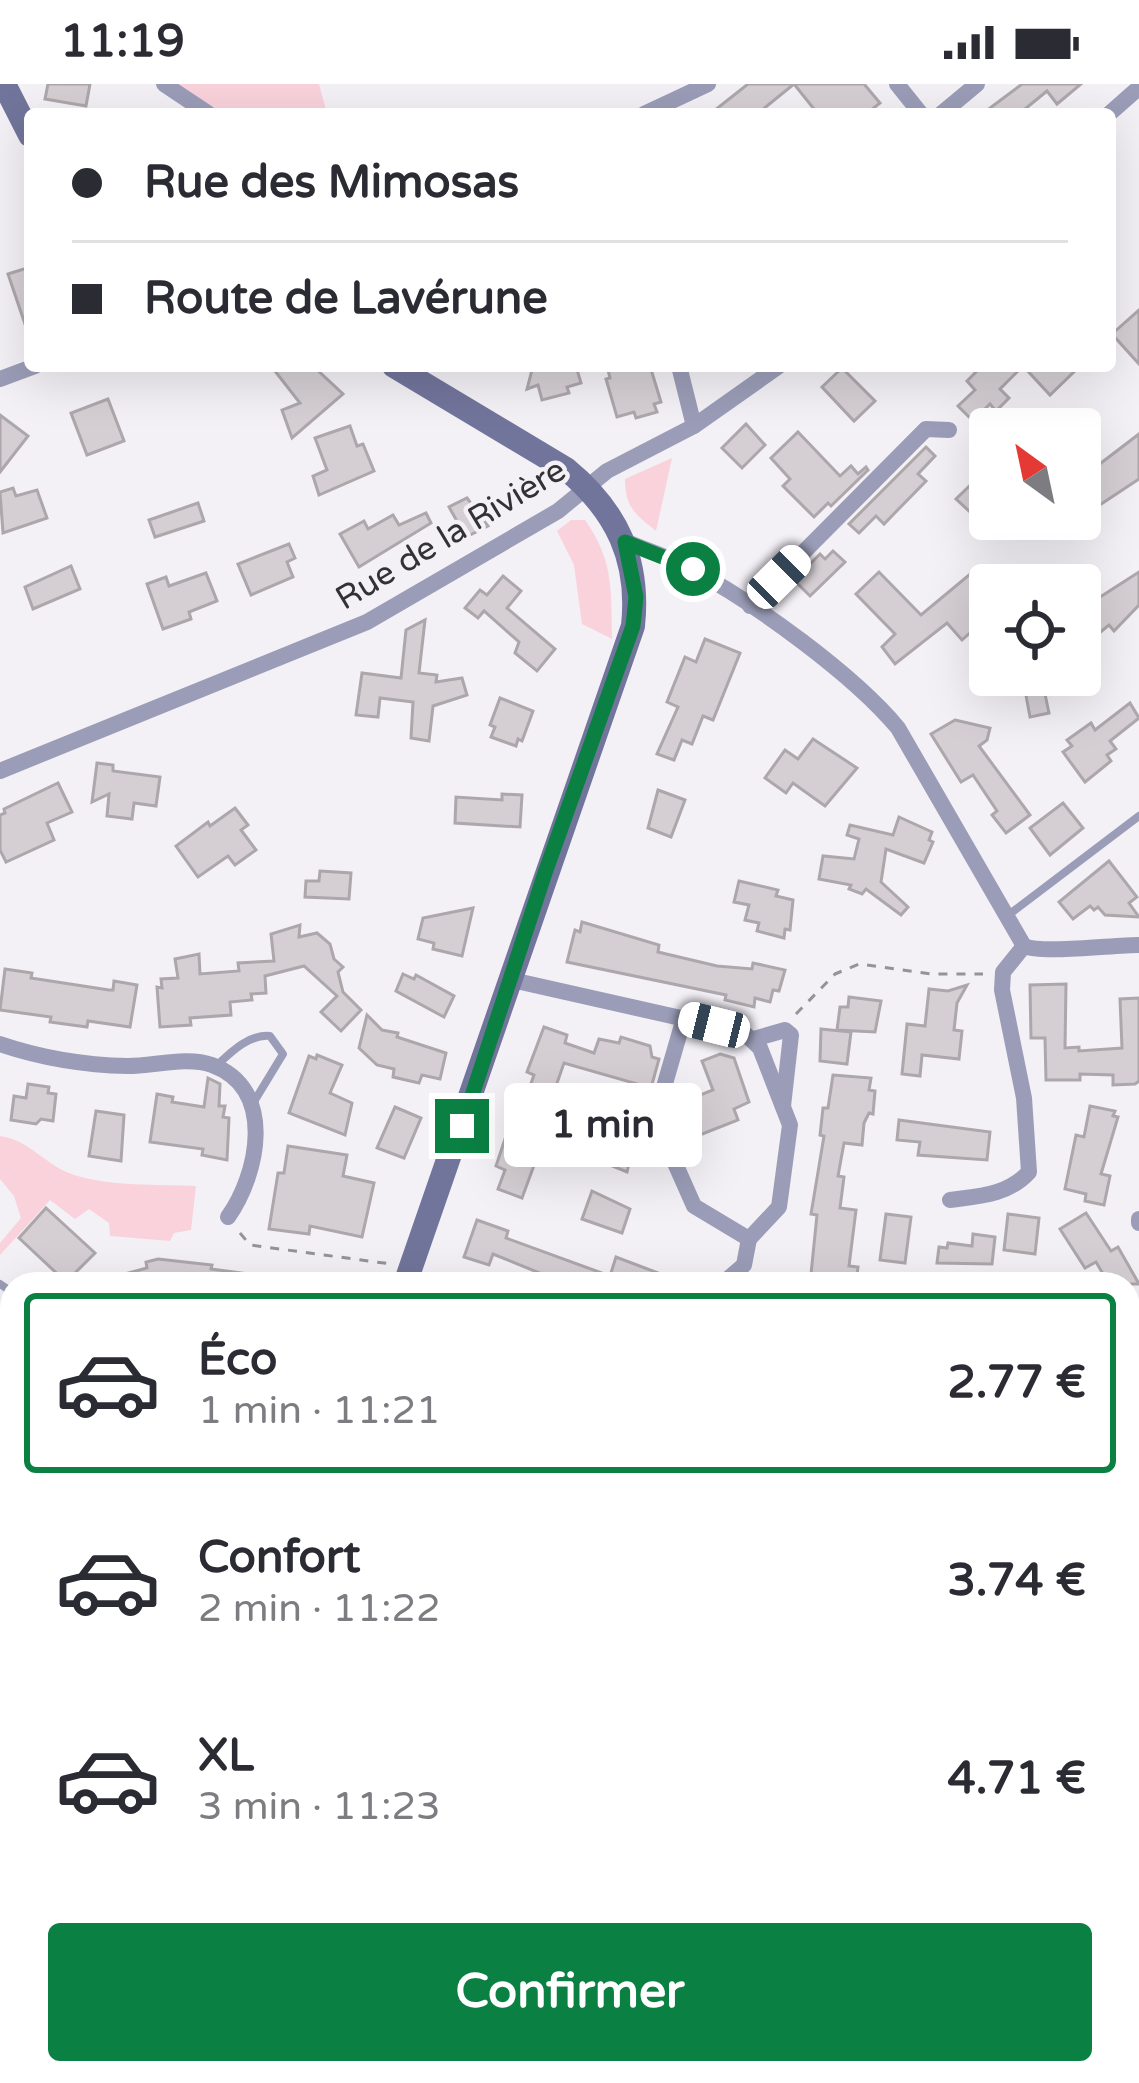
<!DOCTYPE html>
<html lang="fr">
<meta charset="utf-8">
<style>
:root{--surface:#fff;--page:#f2f2f3;--text:#2b2b33;--muted:#7c7c81;--line:#e1e1e2;--accent:#0b8043}
body{margin:0;font-family:"Varela Round",sans-serif;background:var(--page);color:var(--text);height:100vh;display:flex;flex-direction:column;font-size:45px;white-space:nowrap}
*{box-sizing:border-box;margin:0}
p{font-size:39px;color:var(--muted)}
.icon{flex:none;width:66px;height:66px;fill:none;stroke:currentColor;stroke-width:2;stroke-linecap:round;stroke-linejoin:round}
.map{position:relative;flex:1;overflow:hidden}
.side{position:absolute;left:0px;top:1188px;width:1140px;height:813px;display:flex;flex-direction:column;background:var(--surface);border-radius:36px 36px 0 0;box-shadow:0 12px 48px #0002}
.side>*{flex:none}
.guide{position:absolute;left:24px;top:24px;width:1092px;height:264px;border-radius:12px;box-shadow:0 12px 48px #0002;display:grid;align-content:center;height:264px;padding:0 48px;background:var(--surface)}
.needle{width:78px;rotate:327deg}
.tools{position:absolute;left:969px;top:324px;display:grid;gap:24px}
.tools a{display:grid;place-items:center;width:132px;height:132px;border-radius:12px;background:var(--surface);box-shadow:0 12px 48px #0002;font-size:60px}
.end{position:absolute;width:54px;height:54px;margin:-27px;border:15px solid #0b8043;background:#fff;box-shadow:0 0 0 6px #fff}
.from{border-radius:50%}
.bubble{position:absolute;height:84px;border-radius:12px;background:var(--surface);box-shadow:0 12px 48px #0002;font-size:39px;font-weight:700;line-height:84px;text-align:center}
.car{position:absolute;width:36px;height:72px;margin:-36px -18px;border-radius:15px;box-shadow:0 0 9px 3px #0007;background:linear-gradient(#fff 24%,#345 0 40%,#fff 0 76%,#345 0 86%,#fff 0)}
.guide b{display:flex;align-items:center;gap:42px;height:114px;font-size:45px}
.guide b+b{border-top:3px solid var(--line)}
.guide i{width:30px;height:30px;background:var(--text)}
ul{padding:21px 0 0;list-style:none}
li{display:flex;align-items:center;gap:36px;height:180px;margin:0 24px 18px;padding:0 24px;border:6px solid transparent;border-radius:12px}
li div{flex:1}
li b{display:block;font-size:45px}
li em{font-style:normal;font-weight:700}
li.current{border-color:var(--accent)}
li>.icon{width:108px;height:108px;stroke-width:1.5}
.cta{display:flex;gap:24px;margin-top:auto;padding:24px 48px}
.cta a{flex:1;height:138px;border-radius:12px;background:var(--accent);color:#fff;font-size:48px;font-weight:700;line-height:138px;text-align:center}
.status{display:flex;justify-content:space-between;align-items:center;height:84px;padding:0 60px;background:var(--surface);direction:ltr}
.status svg{height:33px;fill:currentColor}
.map>svg:first-child{display:block}
.green{fill:#f9d2dc}
.forest{fill:#e59fb2}
.lines{fill:none;stroke-linecap:round;stroke-linejoin:round}
.stream{stroke:#9ec9fc;stroke-width:6}
.building{fill:#d5cfd4;stroke:#ada7ab;stroke-width:3}
.path{stroke:#959397;stroke-width:3;stroke-dasharray:9 9;stroke-linecap:butt}
.lane{stroke:#9b9db8;stroke-width:8}
.street{stroke:#9b9db8;stroke-width:16}
.secondary{stroke:#72759b;stroke-width:24}
.highway{stroke:#3e3f72;stroke-width:30}
.route{stroke:#0b8043;stroke-width:15}
.labels{text-anchor:middle;stroke-width:9;stroke-linejoin:round;paint-order:stroke}
.street-label{font-size:33px;fill:#323133;stroke:#f3f0f6}
</style>
<div class="status"><b>11:19</b><svg viewBox="0 0 49 12"><path d="M0 12V9h3v3zM5 12V6h3v6zM10 12V3h3v9zM15 12V0h3v12zM26 1h20v11H26zM47 4h2v5h-2z"/></svg></div>
<div class="map">
<svg width="1139" height="1999" viewBox="0 0 1139 1999">
<rect width="100%" height="100%" fill="#f3f0f6"/>
<g class="green">
<path d="M174,0H319L327,30H225Z"/>
<path d="M672,374L656,447C635,430 625,423 625,395Z"/>
<path d="M571,436H585C614,477 611,506 612,555L582,540L574,481L557,447Z"/>
<path d="M0,1052C30,1056 46,1082 74,1091C112,1103 157,1100 196,1102L191,1146L174,1149L170,1157L110,1152L109,1139L89,1125L75,1135L50,1116L0,1171V1159L21,1134L14,1112L0,1095Z"/>
</g>
<path class="forest" d="M1139,1876V1999H964L977,1989H1128V1884Z"/>
<g class="lines">
<g class="stream">
<path d="M0,1899L12,1900"/>
<path d="M973,1989L985,1999"/>
</g>
</g>
<g class="building">
<path d="M48,0H90L86,22L45,15Z"/>
<path d="M748,0H864L880,19L866,30H818L794,0L757,30H710Z"/>
<path d="M1022,0H1081L1057,20L1047,7L1019,30H982Z"/>
<path d="M30,183V246H27L8,190Z"/>
<path d="M1139,226V280L1112,250Z"/>
<path d="M271,282H313L343,310L292,354L282,326L300,319Z"/>
<path d="M533,282H576L581,299L567,303L569,309L542,316L538,301L527,305Z"/>
<path d="M607,282H650L661,318L654,320L657,328L636,334L634,328L617,333L606,295L610,294Z"/>
<path d="M982,282H1080L1050,311L1023,282L1000,305L1009,314L996,327L990,320L973,337L958,322L975,306L967,297Z"/>
<path d="M842,284L875,317L854,337L822,303Z"/>
<path d="M108,315L124,357L87,371L71,329Z"/>
<path d="M0,331L28,352L0,388Z"/>
<path d="M746,340L765,361L742,384L722,364Z"/>
<path d="M350,342L357,362L363,360L374,387L319,411L313,392L327,386L315,354Z"/>
<path d="M798,348L840,392L851,382L858,390L866,383L868,386L831,422L828,419L814,433L783,402L790,395L771,374Z"/>
<path d="M1139,350V395L1080,434V395Z"/>
<path d="M926,363L935,372L918,390L926,397L884,440L876,432L859,449L849,440Z"/>
<path d="M990,382V430L981,438L956,415Z"/>
<path d="M13,404L16,412L37,406L47,434L3,449L0,408Z"/>
<path d="M467,414L488,442L466,453L449,423Z"/>
<path d="M198,419L204,437L155,453L149,436Z"/>
<path d="M426,429L431,439L359,483L340,450L364,437L368,445L393,431L399,441Z"/>
<path d="M289,460L295,474L287,478L293,493L251,511L238,480Z"/>
<path d="M833,467L845,478L810,512L794,496L820,470L825,475Z"/>
<path d="M71,482L80,505L33,525L25,503Z"/>
<path d="M975,486L990,503L980,512L990,523V531L962,556L947,539L895,580L882,563L895,550L856,510L879,488L921,531Z"/>
<path d="M1139,488V521L1114,547L1109,541L1098,550L1080,526Z"/>
<path d="M206,489L217,517L189,528L191,535L163,545L147,500L166,493L169,502Z"/>
<path d="M503,492L521,507L507,524L555,565L537,587L515,569L519,558L484,527L478,534L465,524L480,506L487,511Z"/>
<path d="M425,536L419,589L437,591L436,598L462,594L467,611L433,622L429,657L411,654L413,618L380,614L378,633L356,631L362,589L401,594L406,546Z"/>
<path d="M705,555L740,569L713,636L703,632L692,660L682,656L674,676L657,670L678,623L667,618L685,573L696,578Z"/>
<path d="M1014,591H1071L1045,610L1049,629L1030,633L1025,606Z"/>
<path d="M500,614L533,627L522,657L518,655L516,662L491,653L495,643L490,641Z"/>
<path d="M1130,619L1139,634L1110,657L1116,665L1107,671L1111,677L1085,698L1063,668L1072,662L1067,656L1091,639L1095,646Z"/>
<path d="M955,636L990,644L987,656L979,662L1030,731L1006,749L992,731L997,727L973,691L961,698L931,650Z"/>
<path d="M813,655L857,684L825,722L793,699L786,709L765,694L785,666L798,675Z"/>
<path d="M97,679L113,681V687L160,693L156,722L134,719L132,735L107,732L109,710L92,718Z"/>
<path d="M58,699L72,728L47,739L54,756L6,778L0,766V731L5,729L4,725Z"/>
<path d="M658,706L685,716L671,753L648,744Z"/>
<path d="M502,710L522,711L520,743L455,739L456,713L502,716Z"/>
<path d="M1063,719L1083,744L1050,771L1030,744Z"/>
<path d="M235,724L248,741L241,746L256,766L235,781L228,772L198,793L176,762L208,738L210,742Z"/>
<path d="M899,733L932,748L929,756L933,758L924,779L886,765L881,798L908,823L901,831L866,805L862,810L849,805L851,801L819,795L823,772L854,775L859,755L847,751L850,741L893,751Z"/>
<path d="M1109,777L1137,813L1129,819L1139,833L1105,831L1098,823L1094,826L1090,822L1073,835L1059,818Z"/>
<path d="M320,787L351,789L349,815L305,813L306,797H319Z"/>
<path d="M739,797L778,806L776,812L793,816L790,846L785,845L784,854L757,847L759,839L745,836L749,821L734,818Z"/>
<path d="M473,824L462,872L433,865L434,859L418,855L423,834Z"/>
<path d="M582,838L659,861L658,868L717,882L752,885L753,879L785,886L779,907L773,906L770,918L755,914L754,923L725,916L726,911L567,878L575,846L580,848Z"/>
<path d="M300,841L299,853L317,849L330,860L334,875L343,883L338,888L343,908L361,926L341,947L321,928L337,912L304,882L265,892L266,909L251,910L252,916L230,918L231,931L190,934L191,941L160,943L157,903L162,904L161,895L178,894L175,875L199,870L200,890L239,887L238,879L274,877L271,850Z"/>
<path d="M5,885L32,889L31,894L109,906H113L114,897L137,901L130,943L88,937L87,943L50,938L51,933L0,926Z"/>
<path d="M403,890L414,895L416,891L454,912L444,933L396,907Z"/>
<path d="M1066,900L1065,964L1079,963V967L1122,964L1120,915L1139,914V997L1135,1000L1113,1001V991L1080,990V996H1046L1045,954H1031L1030,901Z"/>
<path d="M967,901L957,919L954,946L962,947L959,975L922,971L920,992L902,990L907,940L925,942L929,905L948,907Z"/>
<path d="M849,913L881,917L875,948L837,946L840,923H848Z"/>
<path d="M367,931L382,946L398,949L397,953L446,969L440,995L422,991L419,999L393,993L394,985L377,981L359,964Z"/>
<path d="M544,943L567,951L565,959L594,969L599,955L619,959L621,953L650,962L652,973L659,975L651,1004L564,979L548,1025L554,1027L522,1114L498,1105L505,1086L496,1082L513,1031L519,1033L534,991L527,988Z"/>
<path d="M821,945L851,948L847,980L820,977Z"/>
<path d="M720,970L734,974L749,1018L734,1025L738,1036L692,1054L681,1027L698,1020L695,1013L713,1006L702,977Z"/>
<path d="M317,971L342,981L330,1009L352,1019L345,1051L289,1029L309,972L316,975Z"/>
<path d="M833,991L871,994L869,1006L875,1007L873,1030L869,1029L864,1039L862,1061L844,1059L838,1092L844,1093L840,1124L856,1126L849,1182L858,1183L856,1200H819L820,1191L811,1190L817,1131L811,1130L824,1052L820,1051L823,1024H828Z"/>
<path d="M208,994L220,1000L219,1022H225L223,1033L229,1034L227,1076L202,1071L203,1065L150,1058L157,1010L173,1013L172,1018L204,1023Z"/>
<path d="M28,1000L49,1003L48,1009L56,1010L53,1037L41,1035L36,1040L11,1036L14,1012L26,1014Z"/>
<path d="M1090,1022L1115,1027L1113,1032L1118,1033L1101,1090L1110,1092L1104,1121L1085,1117L1086,1110L1065,1105L1076,1051L1084,1053Z"/>
<path d="M395,1023L421,1034L404,1074L377,1064Z"/>
<path d="M96,1027L124,1031L121,1077L89,1072Z"/>
<path d="M899,1036L990,1048L987,1076L918,1071L920,1058L897,1056Z"/>
<path d="M592,1042L635,1055L627,1088L582,1070Z"/>
<path d="M288,1062L347,1071L343,1092L374,1099L362,1153L310,1142L309,1150L269,1145L278,1089H284Z"/>
<path d="M592,1107L630,1125L622,1149L582,1135Z"/>
<path d="M46,1124L95,1169L66,1198L19,1154Z"/>
<path d="M1086,1129L1111,1167L1118,1163L1139,1200H1109L1096,1178L1085,1184L1060,1145Z"/>
<path d="M886,1130L911,1133L905,1179L880,1176Z"/>
<path d="M1008,1130L1039,1134L1035,1170L1004,1166Z"/>
<path d="M477,1136L508,1147L506,1154L610,1192L616,1173L687,1200H548L542,1190L493,1170L489,1181L464,1173Z"/>
<path d="M973,1150L995,1153L992,1180L937,1179L939,1163L947,1164L948,1159L972,1162Z"/>
<path d="M158,1175L212,1181L211,1185L249,1190L248,1200H106V1195L147,1184L146,1178Z"/>
</g>
<g class="lines">
<g class="path">
<path d="M796,930L835,890L859,880L932,890H983"/>
<path d="M240,1149L250,1161L391,1180"/>
</g>
<g class="lane">
<path d="M1007,832L1139,732"/>
<path d="M215,983C230,969 248,950 270,952L283,970L252,1021"/>
<path d="M0,1200L12,1208"/>
<path d="M0,1297L12,1288"/>
</g>
<g class="street">
<path d="M164,0L209,30"/>
<path d="M897,0L921,30"/>
<path d="M644,30L708,0"/>
<path d="M941,30L977,0"/>
<path d="M1109,30L1135,7"/>
<path d="M679,282L694,342"/>
<path d="M0,295L35,282"/>
<path d="M625,457C647,467 672,474 693,486C755,519 854,591 898,644L1024,862C1043,870 1112,861 1139,861"/>
<path d="M750,522L926,345L949,346"/>
<path d="M0,687L367,538L558,427L607,387L694,342L779,282"/>
<path d="M512,896L743,948L760,964L790,1041L779,1123L749,1155L744,1181L722,1200"/>
<path d="M684,934L655,1034L694,1122L749,1155"/>
<path d="M754,955L785,946L791,951L783,1022"/>
<path d="M0,960C41,974 84,981 128,982C154,982 187,972 212,981C277,1005 258,1091 228,1133"/>
<path d="M950,1116C980,1112 1008,1111 1029,1088L1024,1014L1002,906L1003,888L1024,862"/>
<path d="M1139,1135V1139"/>
<path d="M0,1250L12,1253"/>
<path d="M1128,1404L1139,1407"/>
<path d="M0,1551L12,1552"/>
<path d="M1128,1613L1139,1604"/>
</g>
<g class="secondary">
<path d="M4,0L30,51"/>
<path d="M394,282L566,385C617,427 640,476 633,542L405,1200"/>
<path d="M469,1989L470,1999"/>
</g>
<g class="highway">
<path d="M1128,1807L1139,1797"/>
<path d="M1128,1855L1139,1848"/>
<path d="M0,1966H12"/>
<path d="M261,1989L398,1999"/>
<path d="M0,1996L35,1999"/>
<path d="M614,1999L689,1989"/>
<path d="M806,1999L843,1989"/>
</g>
</g>
<g class="lines">
<path class="route" d="M462,1042L545,789L633,542L636,513L625,458L693,485"/>
</g>
<g class="labels">
<g class="street-label">
<text transform="translate(450 449) rotate(-31)" y="12">Rue de la Rivière</text>
</g>
</g>
</svg>
<div class="tools">
<a><svg class="needle" viewBox="-14 -14 28 28"><path d="M0-13l5 13h-10z" fill="#e53935"/><path d="M0 13l5-13h-10z" fill="#7c7c81"/></svg></a>
<a><svg class="icon" aria-label="locate" viewBox="0 0 24 24"><circle cx="12" cy="12" r="6"/><path d="M12 2v4M12 18v4M2 12h4M18 12h4"/></svg></a>
</div>
<i class="end from" style="left:693px;top:485px"></i>
<i class="end" style="left:462px;top:1042px"></i>
<div class="bubble" style="left:504px;top:999px;width:198px">1 min</div>
<i class="car" style="left:779px;top:493px;rotate:45deg"></i>
<i class="car" style="left:714px;top:941px;rotate:284deg"></i>
<div class="guide">
<b><i class="from"></i>Rue des Mimosas</b>
<b><i></i>Route de Lavérune</b>
</div>
<section class="side">
<ul>
<li class="current"><svg class="icon" aria-label="car" viewBox="0 0 24 24"><path d="M5 17H2v-5l4-1 3-4h7l3 4 3 1v5h-3M9 17h6M6 11h13"/><circle cx="7" cy="17" r="2"/><circle cx="17" cy="17" r="2"/></svg><div><b>Éco</b><p>1 min · 11:21</p></div><em>2.77 €</em></li>
<li><svg class="icon" aria-label="car" viewBox="0 0 24 24"><path d="M5 17H2v-5l4-1 3-4h7l3 4 3 1v5h-3M9 17h6M6 11h13"/><circle cx="7" cy="17" r="2"/><circle cx="17" cy="17" r="2"/></svg><div><b>Confort</b><p>2 min · 11:22</p></div><em>3.74 €</em></li>
<li><svg class="icon" aria-label="car" viewBox="0 0 24 24"><path d="M5 17H2v-5l4-1 3-4h7l3 4 3 1v5h-3M9 17h6M6 11h13"/><circle cx="7" cy="17" r="2"/><circle cx="17" cy="17" r="2"/></svg><div><b>XL</b><p>3 min · 11:23</p></div><em>4.71 €</em></li>
</ul>
<div class="cta"><a>Confirmer</a></div>
</section>
</div>
